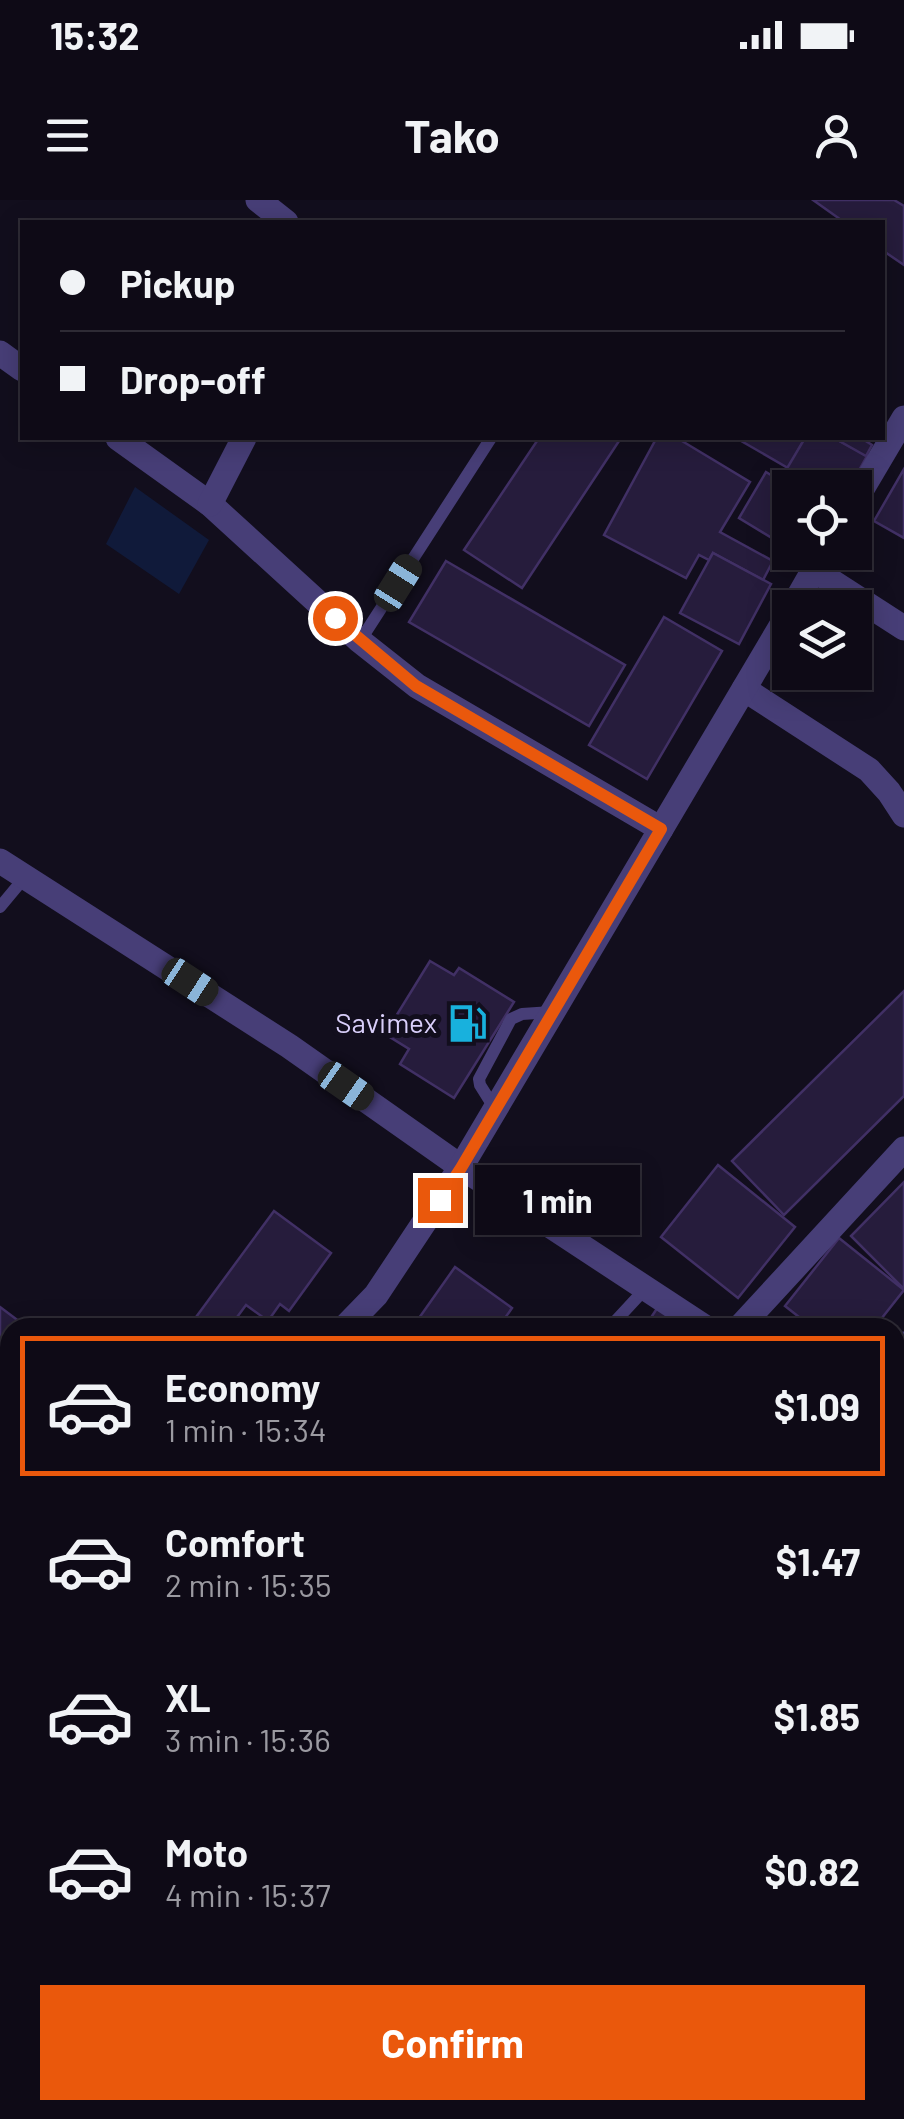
<!DOCTYPE html>
<meta charset="utf-8">
<style>
:root{--surface:#0e0a16;--page:#17131f;--text:#f1f3f6;--muted:#9b9aa1;--line:#2e2b35;--accent:#ea580c}
body{margin:0;font-family:Barlow,sans-serif;background:var(--page);color:var(--text);height:100vh;display:flex;flex-direction:column;font-size:38px;white-space:nowrap}
*{box-sizing:border-box;margin:0}
p{font-size:32px;color:var(--muted)}
.icon{flex:none;width:55px;height:55px;fill:none;stroke:currentColor;stroke-width:2;stroke-linecap:round;stroke-linejoin:round}
.map{position:relative;flex:1;overflow:hidden}
.sheet{position:absolute;left:0px;top:1118px;width:905px;height:802px;display:flex;flex-direction:column;background:var(--surface);border-radius:30px 30px 0 0;box-shadow:0 5px 25px #0003,0 0 0 2px var(--line)}
.sheet>*{flex:none}
.guide{position:absolute;left:20px;top:20px;width:865px;height:220px;border-radius:0px;box-shadow:0 5px 25px #0003,0 0 0 2px var(--line);display:grid;align-content:center;height:220px;padding:0 40px;background:var(--surface)}
.fabs{position:absolute;left:772px;top:270px;display:grid;gap:20px}
.fabs a{display:grid;place-items:center;width:100px;height:100px;border-radius:0px;background:var(--surface);box-shadow:0 5px 25px #0003,0 0 0 2px var(--line);font-size:50px}
.end{position:absolute;width:45px;height:45px;margin:-22px;border:12px solid #ea580c;background:#fff;box-shadow:0 0 0 5px #fff}
.from{border-radius:50%}
.bubble{position:absolute;height:70px;border-radius:0px;background:var(--surface);box-shadow:0 5px 25px #0003,0 0 0 2px var(--line);font-size:32px;font-weight:700;line-height:70px;text-align:center}
.car{position:absolute;width:30px;height:60px;margin:-30px -15px;border-radius:12px;box-shadow:0 0 8px 2px #0007;background:linear-gradient(#222 24%,#8ab4d8 0 40%,#222 0 76%,#8ab4d8 0 86%,#222 0)}
.guide b{display:flex;align-items:center;gap:35px;height:95px;font-size:38px}
.guide b+b{border-top:2px solid var(--line)}
.guide i{width:25px;height:25px;background:var(--text)}
ul{padding:18px 0 0;list-style:none}
li{display:flex;align-items:center;gap:30px;height:140px;margin:0 20px 15px;padding:0 20px;border:5px solid transparent;border-radius:0px}
li div{flex:1}
li b{display:block;font-size:38px}
li em{font-style:normal;font-weight:700}
li.on{border-color:var(--accent)}
li>.icon{width:90px;height:90px;stroke-width:1.5}
.cta{display:flex;gap:20px;margin-top:auto;padding:20px 40px}
.cta a{flex:1;height:115px;border-radius:0px;background:var(--accent);color:#fff;font-size:40px;font-weight:700;line-height:115px;text-align:center}
.status{display:flex;justify-content:space-between;align-items:center;height:70px;padding:0 50px;background:var(--surface);direction:ltr}
.status svg{height:28px;fill:currentColor}
header{display:flex;justify-content:space-between;align-items:center;height:130px;padding:0 40px;background:var(--surface);font-size:45px;font-weight:700}
.map>svg:first-child{display:block}
.water{fill:#101a3a}
.building{fill:#261c3c;stroke:#413065;stroke-width:2.5}
.lines{fill:none;stroke-linecap:round;stroke-linejoin:round}
.lane{stroke:#473e77;stroke-width:12}
.street{stroke:#473e77;stroke-width:25}
.route{stroke:#ea580c;stroke-width:12}
.labels{text-anchor:middle;stroke-width:10;stroke-linejoin:round;paint-order:stroke}
.poi-label{font-size:28px;fill:#d9cffa;stroke:#120e1d;text-anchor:end}
</style>
<div class="status"><b>15:32</b><svg viewBox="0 0 49 12"><path d="M0 12V9h3v3zM5 12V6h3v6zM10 12V3h3v9zM15 12V0h3v12zM26 1h20v11H26zM47 4h2v5h-2z"/></svg></div>
<header><svg class="icon" aria-label="menu" viewBox="0 0 24 24"><path d="M4 6h16M4 12h16M4 18h16"/></svg>Tako<svg class="icon" aria-label="person" viewBox="0 0 24 24"><circle cx="12" cy="8" r="4"/><path d="M4 21q1-7 8-7t8 7"/></svg></header>
<div class="map">
<svg width="904" height="1919" viewBox="0 0 904 1919">
<rect width="100%" height="100%" fill="#120e1d"/>
<path class="water" d="M135,287L209,340L179,394L106,344Z"/>
<g class="building">
<path d="M813,0H894L904,6V65L882,50V22H844Z"/>
<path d="M539,238H621L522,388L464,350Z"/>
<path d="M677,238L750,282L720,332L773,361L763,380L713,353L709,360L699,355L686,378L604,335L656,239Z"/>
<path d="M736,238H805L788,268Z"/>
<path d="M805,238H834L867,256L849,288H792L780,280Z"/>
<path d="M834,238H861L872,245L866,256Z"/>
<path d="M904,269V338L874,321Z"/>
<path d="M766,272L792,288H790V349L739,318Z"/>
<path d="M713,353L771,384L739,444L680,413Z"/>
<path d="M446,361L625,465L589,526L409,422Z"/>
<path d="M664,417L722,451L647,579L589,545Z"/>
<path d="M430,761L454,775L459,768L514,802L454,898L400,864L409,849L385,834Z"/>
<path d="M904,791V896L784,1015L732,961Z"/>
<path d="M718,965L795,1027L738,1098L661,1037Z"/>
<path d="M904,982V1089L851,1036Z"/>
<path d="M274,1011L331,1053L289,1111L280,1104L268,1121L246,1105L229,1128H188Z"/>
<path d="M839,1038L904,1090L874,1128H813L785,1106Z"/>
<path d="M455,1067L512,1108L498,1128H412Z"/>
<path d="M0,1107L28,1128H10V1198L0,1191Z"/>
<path d="M658,1107L692,1128H644Z"/>
<path d="M899,1277L904,1280V1372L895,1367V1284Z"/>
<path d="M895,1374L904,1380V1450L895,1464Z"/>
<path d="M10,1465V1588L0,1579V1476Z"/>
<path d="M903,1533L904,1678L895,1691V1544Z"/>
<path d="M904,1690V1792L895,1786V1703Z"/>
</g>
<g class="lines">
<g class="lane">
<path d="M360,441L491,238"/>
<path d="M0,707L25,677"/>
<path d="M495,909L480,885L479,879L511,819L522,814L552,812"/>
<path d="M609,1128L646,1088"/>
</g>
<g class="street">
<path d="M258,0L286,22"/>
<path d="M0,153L22,169"/>
<path d="M118,238L210,304L360,441L417,486L661,629"/>
<path d="M855,301L904,218"/>
<path d="M210,304L244,238"/>
<path d="M814,370L904,428"/>
<path d="M792,408L824,352"/>
<path d="M744,489L869,570L889,592L904,615"/>
<path d="M0,661L289,846L461,967L706,1128"/>
<path d="M344,1128L376,1095L461,967L790,411"/>
<path d="M739,1128L904,949"/>
<path d="M895,1153L904,1144"/>
<path d="M895,1248L904,1254"/>
<path d="M0,1254L10,1262"/>
<path d="M0,1397L10,1404"/>
<path d="M0,1454L10,1444"/>
<path d="M895,1495L904,1479"/>
<path d="M895,1877L904,1865"/>
<path d="M431,1910L445,1919"/>
<path d="M298,1919L302,1910"/>
<path d="M859,1919L866,1910"/>
</g>
</g>
<g class="lines">
<path class="route" d="M335,418L416,486L661,629L461,968L440,1000"/>
</g>
<defs>
<symbol id="fuel-bare" viewBox="-9 -9 18 18"><path d="M-5.5-6h7V0h2V4h1.3V-2.5L3-4.5l.8-.8L6-3V5H2.5V1h-1V6h-7ZM-4.2-4.7v3.2H.2V-4.7Z" fill="#18b1dd" stroke="#120e1d" stroke-width="2.5" paint-order="stroke"/></symbol>
</defs>
<g fill-rule="evenodd">
<use href="#fuel-bare" x="440" y="796" width="55" height="55"/>
</g>
<g class="labels">
<g class="poi-label">
<text x="437" y="833">Savimex</text>
</g>
</g>
</svg>
<div class="fabs">
<a><svg class="icon" aria-label="locate" viewBox="0 0 24 24"><circle cx="12" cy="12" r="6"/><path d="M12 2v4M12 18v4M2 12h4M18 12h4"/></svg></a>
<a><svg class="icon" aria-label="layers" viewBox="0 0 24 24"><path d="M12 4l9 5-9 5-9-5zM3 14l9 5 9-5"/></svg></a>
</div>
<i class="end from" style="left:335px;top:418px"></i>
<i class="end" style="left:440px;top:1000px"></i>
<div class="bubble" style="left:475px;top:965px;width:165px">1 min</div>
<i class="car" style="left:398px;top:383px;rotate:32deg"></i>
<i class="car" style="left:190px;top:782px;rotate:123deg"></i>
<i class="car" style="left:346px;top:886px;rotate:125deg"></i>
<div class="guide">
<b><i class="from"></i>Pickup</b>
<b><i></i>Drop-off</b>
</div>
<section class="sheet">
<ul>
<li class="on"><svg class="icon" aria-label="car" viewBox="0 0 24 24"><path d="M5 17H2v-5l4-1 3-4h7l3 4 3 1v5h-3M9 17h6M6 11h13"/><circle cx="7" cy="17" r="2"/><circle cx="17" cy="17" r="2"/></svg><div><b>Economy</b><p>1 min · 15:34</p></div><em>$1.09</em></li>
<li><svg class="icon" aria-label="car" viewBox="0 0 24 24"><path d="M5 17H2v-5l4-1 3-4h7l3 4 3 1v5h-3M9 17h6M6 11h13"/><circle cx="7" cy="17" r="2"/><circle cx="17" cy="17" r="2"/></svg><div><b>Comfort</b><p>2 min · 15:35</p></div><em>$1.47</em></li>
<li><svg class="icon" aria-label="car" viewBox="0 0 24 24"><path d="M5 17H2v-5l4-1 3-4h7l3 4 3 1v5h-3M9 17h6M6 11h13"/><circle cx="7" cy="17" r="2"/><circle cx="17" cy="17" r="2"/></svg><div><b>XL</b><p>3 min · 15:36</p></div><em>$1.85</em></li>
<li><svg class="icon" aria-label="car" viewBox="0 0 24 24"><path d="M5 17H2v-5l4-1 3-4h7l3 4 3 1v5h-3M9 17h6M6 11h13"/><circle cx="7" cy="17" r="2"/><circle cx="17" cy="17" r="2"/></svg><div><b>Moto</b><p>4 min · 15:37</p></div><em>$0.82</em></li>
</ul>
<div class="cta"><a>Confirm</a></div>
</section>
</div>
